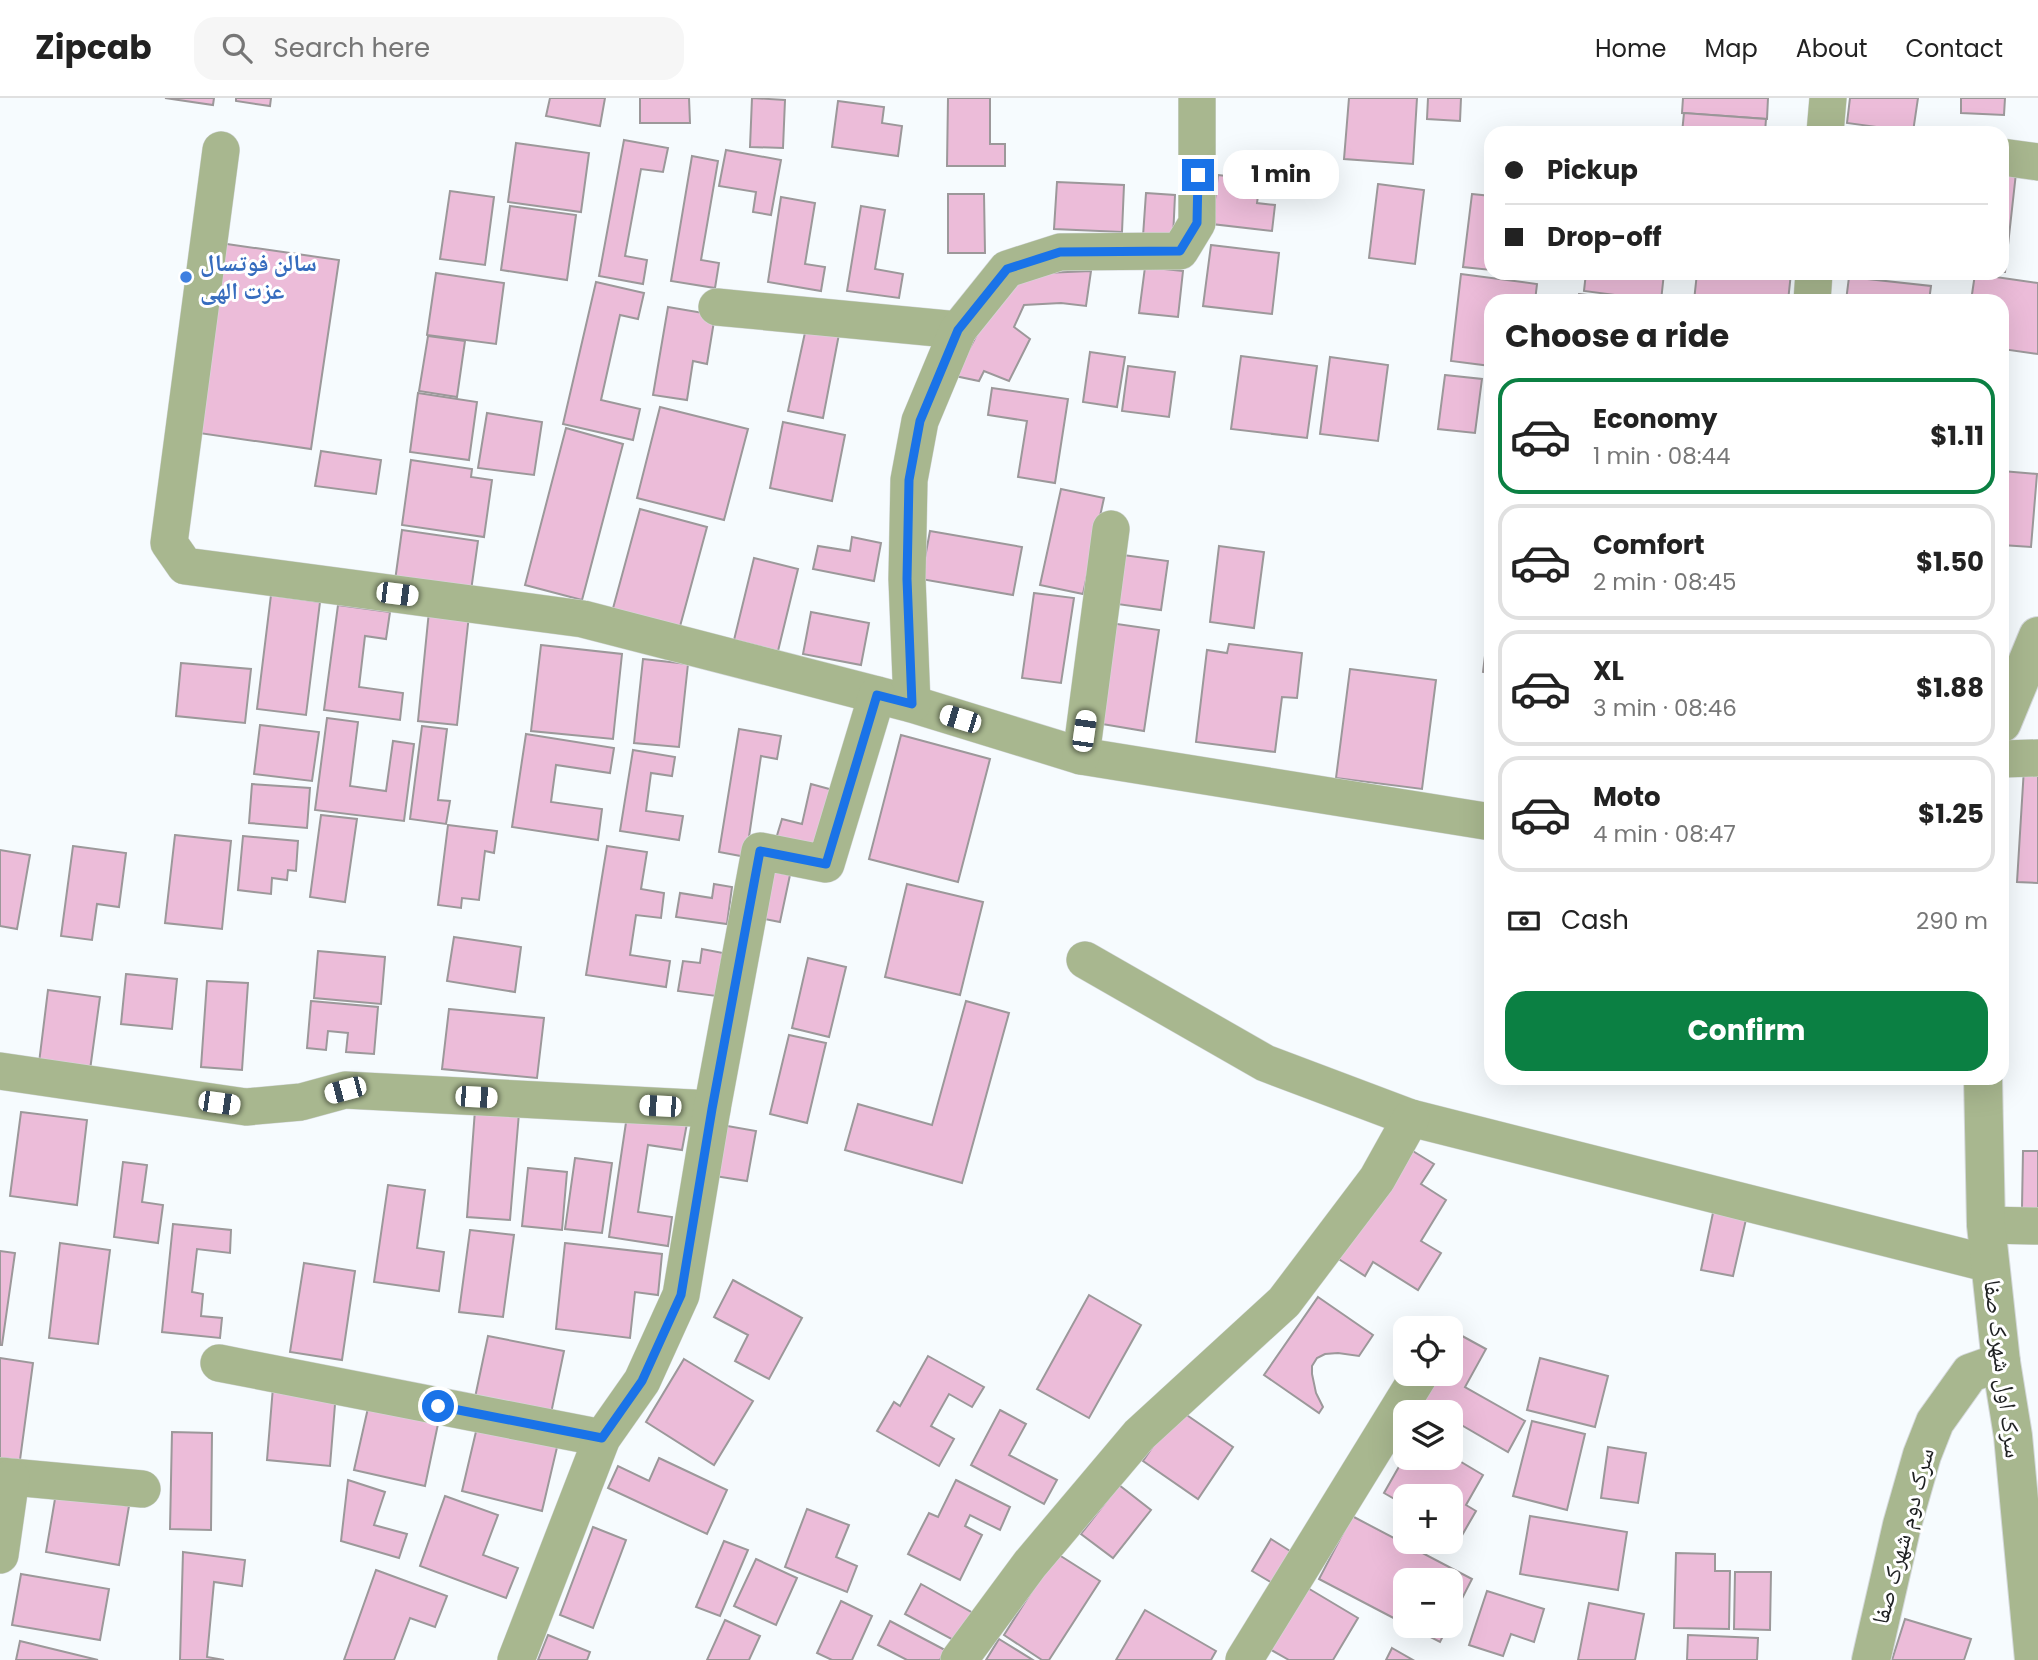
<!DOCTYPE html>
<meta charset="utf-8">
<style>
:root{--surface:#fff;--page:#f6f6f6;--text:#222;--muted:#767676;--line:#e0e0e0;--accent:#0b8043}
body{margin:0;font-family:Poppins,"Noto Naskh Arabic",sans-serif;background:var(--page);color:var(--text);height:100vh;display:flex;flex-direction:column;font-size:26px;white-space:nowrap}
*{box-sizing:border-box;margin:0}
p{font-size:23px;color:var(--muted)}
.icon{flex:none;width:38px;height:38px;fill:none;stroke:currentColor;stroke-width:2;stroke-linecap:round;stroke-linejoin:round}
.map{position:relative;flex:1;overflow:hidden}
.panel{position:absolute;left:1484px;top:196px;width:525px;height:791px;display:flex;flex-direction:column;background:var(--surface);border-radius:21px;box-shadow:0 7px 28px #0002}
.panel>*{flex:none}
.hud{position:absolute;left:1484px;top:28px;width:525px;height:154px;border-radius:21px;box-shadow:0 7px 28px #0002;display:grid;align-content:center;height:154px;padding:0 21px;background:var(--surface)}
.buttons{position:absolute;left:1393px;top:1218px;display:grid;gap:14px}
.buttons a{display:grid;place-items:center;width:70px;height:70px;border-radius:14px;background:var(--surface);box-shadow:0 7px 28px #0002;font-size:35px}
.end{position:absolute;width:32px;height:32px;margin:-16px;border:9px solid #1a73e8;background:#fff;box-shadow:0 0 0 4px #fff}
.from{border-radius:50%}
.bubble{position:absolute;height:49px;border-radius:21px;background:var(--surface);box-shadow:0 7px 28px #0002;font-size:23px;font-weight:700;line-height:49px;text-align:center}
.car{position:absolute;width:21px;height:42px;margin:-21px -10px;border-radius:9px;box-shadow:0 0 5px 2px #0007;background:linear-gradient(#fff 24%,#345 0 40%,#fff 0 76%,#345 0 86%,#fff 0)}
.hud b{display:flex;align-items:center;gap:24px;height:66px;font-size:26px}
.hud b+b{border-top:2px solid var(--line)}
.hud i{width:18px;height:18px;background:var(--text)}
ul{padding:0;list-style:none}
li{display:flex;align-items:center;gap:21px;height:116px;margin:0 14px 10px;padding:0 7px;border:4px solid var(--line);border-radius:21px}
li div{flex:1}
li b{display:block;font-size:26px}
li em{font-style:normal;font-weight:700}
li.on{border-color:var(--accent)}
li>.icon{width:63px;height:63px;stroke-width:1.5}
h2{padding:0 21px;font-size:32px;line-height:84px}
.pay{display:flex;align-items:center;gap:18px;height:77px;padding:0 21px;font-size:26px}
.pay p{margin-inline-start:auto}
.primary-button{display:flex;gap:14px;margin-top:auto;padding:14px 21px}
.primary-button a{flex:1;height:80px;border-radius:21px;background:var(--accent);color:#fff;font-size:28px;font-weight:700;line-height:80px;text-align:center}
header{display:flex;align-items:center;gap:42px;box-sizing:border-box;height:98px;padding:0 35px;background:var(--surface);border-bottom:2px solid var(--line)}
header strong{font-size:33px}
nav{display:flex;gap:38px;margin-inline-start:auto;font-size:24px}
.search{width:490px;height:63px;background:var(--page);display:flex;align-items:center;gap:18px;box-sizing:border-box;padding:0 24px;border-radius:21px;color:var(--muted);font-size:26px}
.map>svg:first-child{display:block}
.building{fill:#ecbcd9;stroke:#9c989a;stroke-width:2}
.lines{fill:none;stroke-linecap:round;stroke-linejoin:round}
.minor-casing{stroke:#d4d8db;stroke-width:38}
.tertiary-casing{stroke:#d4d8db;stroke-width:40}
.minor{stroke:#a8b78f;stroke-width:37}
.tertiary{stroke:#a8b78f;stroke-width:38}
.route{stroke:#1a73e8;stroke-width:9}
.shop-dot{fill:#3f7fe0;stroke:#fff;stroke-width:2.5}
.labels{text-anchor:middle;stroke-width:6;stroke-linejoin:round;paint-order:stroke}
.shop-label{font-size:24px;font-weight:bold;fill:#366cbe;stroke:#fff;text-anchor:start}
.street-label{font-size:24px;fill:#1f2122;stroke:#fff}
</style>
<header>
<strong>Zipcab</strong>
<div class="search"><svg class="icon" aria-label="search" viewBox="0 0 24 24"><circle cx="10" cy="10" r="6"/><path d="M15 15l6 6"/></svg>Search here</div>
<nav><a>Home</a><a>Map</a><a>About</a><a>Contact</a></nav>
</header>
<div class="map">
<svg width="2038" height="1562" viewBox="0 0 2038 1562">
<rect width="100%" height="100%" fill="#f6fbfe"/>
<g class="building">
<path d="M165,0H214L213,7Z"/>
<path d="M236,0H271L270,8L236,3Z"/>
<path d="M550,0H605L600,28L546,18Z"/>
<path d="M640,0H689L690,25H640Z"/>
<path d="M752,0L785,2L783,50L750,49Z"/>
<path d="M948,0H990V46H1005V68H947Z"/>
<path d="M1349,0H1417L1413,66L1344,61Z"/>
<path d="M1428,0H1461L1460,23L1427,21Z"/>
<path d="M1683,0H1768L1767,21L1682,15Z"/>
<path d="M1850,0H1918L1913,34L1847,25Z"/>
<path d="M1961,0H2005L2004,17L1961,15Z"/>
<path d="M838,3L884,9L882,25L902,28L898,58L832,49Z"/>
<path d="M1684,15L1766,21L1765,35H1682Z"/>
<path d="M624,42L668,50L663,74L641,71L625,158L647,162L643,186L599,178Z"/>
<path d="M516,45L589,55L581,114L508,104Z"/>
<path d="M726,52L781,62L771,117L753,114L756,94L719,88Z"/>
<path d="M692,58L718,63L701,162L719,165L715,190L671,183Z"/>
<path d="M2002,74L2016,75L2005,174H2002Z"/>
<path d="M1218,77L1260,82L1257,105L1275,107L1272,133L1212,126Z"/>
<path d="M1057,84L1124,87L1122,134L1054,131Z"/>
<path d="M1378,86L1424,92L1415,166L1369,160Z"/>
<path d="M450,93L494,99L485,167L440,161Z"/>
<path d="M1146,95L1175,97L1173,140L1143,138Z"/>
<path d="M948,96H984L985,155H948Z"/>
<path d="M1472,96L1491,98V172L1463,169Z"/>
<path d="M781,99L815,105L805,166L825,169L821,193L768,184Z"/>
<path d="M510,108L576,117L567,182L501,172Z"/>
<path d="M861,108L885,112L875,171L903,176L899,200L847,193Z"/>
<path d="M220,145L339,162L311,351L192,334Z"/>
<path d="M1211,147L1279,155L1272,216L1203,208Z"/>
<path d="M1145,169L1183,173L1178,219L1139,215Z"/>
<path d="M1091,173L1086,208L1061,205L1024,207L1014,229L1030,241L1009,283L984,273L979,283L955,278L1001,191L1044,175Z"/>
<path d="M436,175L504,185L496,246L427,237Z"/>
<path d="M1586,175H1664L1661,203L1584,193Z"/>
<path d="M1697,175H1791L1788,203H1694Z"/>
<path d="M1461,176L1537,186L1535,203H1491V268L1451,263Z"/>
<path d="M1975,176L2038,185V256L2002,251V203H1971Z"/>
<path d="M1849,179L1931,188L1929,203H1846Z"/>
<path d="M596,184L644,195L638,221L620,217L601,302L640,311L633,342L563,326Z"/>
<path d="M1579,196L1639,203H1578Z"/>
<path d="M668,209L715,217L707,266L693,263L687,302L653,297Z"/>
<path d="M806,230L839,236L823,320L788,313Z"/>
<path d="M428,238L465,243L457,299L419,293Z"/>
<path d="M1090,254L1125,259L1117,309L1083,304Z"/>
<path d="M1241,258L1317,268L1307,340L1231,331Z"/>
<path d="M1330,259L1388,267L1378,343L1320,336Z"/>
<path d="M1128,268L1175,274L1169,319L1122,313Z"/>
<path d="M1445,277L1482,281L1475,335L1438,331Z"/>
<path d="M992,290L1068,301L1055,385L1018,379L1027,323L988,317Z"/>
<path d="M418,295L477,304L469,362L410,354Z"/>
<path d="M660,309L748,331L724,422L637,400Z"/>
<path d="M487,315L542,324L534,377L478,370Z"/>
<path d="M783,324L845,337L832,403L770,390Z"/>
<path d="M566,330L623,346L582,502L525,487Z"/>
<path d="M321,353L381,362L376,396L315,388Z"/>
<path d="M411,362L472,371L471,379L492,382L484,439L402,427Z"/>
<path d="M2002,373L2037,376L2031,449L2002,447Z"/>
<path d="M1061,391L1104,400L1083,496L1040,487Z"/>
<path d="M640,411L707,429L679,532L612,514Z"/>
<path d="M402,432L478,443L470,500L394,490Z"/>
<path d="M930,433L1022,449L1013,497L921,481Z"/>
<path d="M852,439L881,445L874,483L813,471L818,448L850,453Z"/>
<path d="M1219,448L1264,454L1254,530L1210,524Z"/>
<path d="M1123,457L1168,463L1161,512L1117,506Z"/>
<path d="M754,460L798,471L778,553L734,542Z"/>
<path d="M1034,495L1074,500L1061,585L1022,580Z"/>
<path d="M271,497L320,504L306,617L257,611Z"/>
<path d="M338,507L390,514L386,541L365,538L359,589L403,595L400,622L324,612Z"/>
<path d="M1491,509V575L1483,574Z"/>
<path d="M429,513L469,517L457,627L418,623Z"/>
<path d="M811,514L869,525L861,567L803,556Z"/>
<path d="M1110,525L1159,532L1144,633L1096,625Z"/>
<path d="M1229,546L1302,555L1297,600L1282,599L1275,654L1196,644L1207,552L1227,555Z"/>
<path d="M541,547L622,556L613,641L531,633Z"/>
<path d="M643,561L688,566L679,649L634,645Z"/>
<path d="M181,565L251,571L245,625L176,618Z"/>
<path d="M1350,571L1436,582L1422,691L1336,680Z"/>
<path d="M327,620L358,624L350,688L386,693L393,643L414,646L404,723L315,712Z"/>
<path d="M260,627L319,634L312,683L254,676Z"/>
<path d="M422,628L447,631L438,702L450,703L446,726L410,721Z"/>
<path d="M739,631L781,638L777,661L761,658L746,759L719,754Z"/>
<path d="M526,636L614,650L610,675L556,667L551,704L602,711L598,742L512,729Z"/>
<path d="M901,637L990,661L958,784L869,761Z"/>
<path d="M633,652L675,659L672,678L651,675L646,713L683,718L679,742L620,733Z"/>
<path d="M2024,670L2038,671V785L2017,784Z"/>
<path d="M252,686L310,690L307,730L249,725Z"/>
<path d="M811,686L833,692L817,754L775,744L782,721L802,726Z"/>
<path d="M321,717L357,721L345,804L310,799Z"/>
<path d="M448,727L497,733L494,755L485,753L479,802L462,800L461,810L438,807Z"/>
<path d="M175,737L231,743L222,831L165,825Z"/>
<path d="M243,738L298,743L296,773L288,772L287,782L272,780L271,796L238,792Z"/>
<path d="M73,748L126,755L119,809L97,806L92,842L61,838Z"/>
<path d="M607,748L647,754L641,791L664,795L661,820L636,817L630,857L670,863L666,889L586,877Z"/>
<path d="M0,752L30,757L17,831L0,828Z"/>
<path d="M763,771L790,777L780,824L754,819Z"/>
<path d="M714,786L732,789L727,826L676,819L680,795L712,800Z"/>
<path d="M907,786L983,804L960,897L885,879Z"/>
<path d="M454,839L521,849L515,894L447,883Z"/>
<path d="M702,851L723,855L716,898L678,893L683,863L700,865Z"/>
<path d="M318,853L385,859L381,906L314,900Z"/>
<path d="M808,860L846,869L829,939L792,930Z"/>
<path d="M126,876L177,881L172,931L121,926Z"/>
<path d="M207,883L248,885L242,972L201,969Z"/>
<path d="M48,892L100,899L90,972L39,965Z"/>
<path d="M311,903L378,909L374,956L346,954L348,935L328,933L326,952L307,950Z"/>
<path d="M966,903L1009,915L962,1085L845,1052L858,1006L932,1027Z"/>
<path d="M449,911L544,920L537,980L442,971Z"/>
<path d="M789,937L826,945L807,1025L770,1016Z"/>
<path d="M628,1011L688,1020L682,1052L648,1047L638,1114L672,1119L668,1148L609,1139Z"/>
<path d="M475,1012L519,1015L510,1122L467,1119Z"/>
<path d="M21,1014L87,1022L77,1107L10,1098Z"/>
<path d="M716,1026L756,1033L747,1083L708,1077Z"/>
<path d="M1403,1047L1434,1066L1421,1086L1446,1102L1421,1143L1441,1155L1418,1192L1373,1164L1365,1178L1334,1158Z"/>
<path d="M2023,1053H2038V1110H2022Z"/>
<path d="M575,1060L612,1065L602,1135L565,1131Z"/>
<path d="M123,1064L147,1067L142,1104L163,1107L158,1145L114,1139Z"/>
<path d="M528,1070L567,1074L562,1132L522,1128Z"/>
<path d="M388,1087L425,1092L417,1150L444,1154L439,1193L374,1184Z"/>
<path d="M1714,1110L1747,1117L1733,1178L1701,1172Z"/>
<path d="M173,1126L231,1132L230,1155L197,1151L192,1194L203,1196L201,1218L222,1220L220,1240L162,1234Z"/>
<path d="M470,1132L514,1137L503,1219L459,1214Z"/>
<path d="M60,1145L110,1152L98,1246L49,1240Z"/>
<path d="M565,1145L662,1156L658,1197L635,1194L630,1240L556,1231Z"/>
<path d="M0,1153L15,1155L2,1247H0Z"/>
<path d="M304,1165L355,1173L342,1262L290,1254Z"/>
<path d="M733,1182L802,1220L769,1281L735,1263L748,1237L714,1219Z"/>
<path d="M1089,1197L1141,1227L1089,1320L1037,1291Z"/>
<path d="M1318,1199L1373,1237L1359,1258L1338,1255L1325,1256L1317,1260L1312,1268V1276L1316,1295L1323,1309L1319,1315L1264,1277Z"/>
<path d="M1453,1233L1486,1251L1465,1289L1525,1323L1508,1354L1451,1321V1314H1438L1415,1301L1429,1276H1451V1238Z"/>
<path d="M488,1238L564,1253L549,1325L473,1309Z"/>
<path d="M928,1258L984,1289L972,1309L949,1296L931,1328L954,1341L939,1368L877,1333L894,1304L900,1308Z"/>
<path d="M0,1260L33,1265L20,1362L0,1360Z"/>
<path d="M1540,1260L1608,1278L1595,1329L1527,1312Z"/>
<path d="M684,1261L753,1303L714,1367L646,1324Z"/>
<path d="M273,1289L336,1294L330,1368L267,1362Z"/>
<path d="M368,1310L438,1326L425,1388L354,1372Z"/>
<path d="M1178,1311L1233,1349L1198,1401L1143,1363Z"/>
<path d="M1000,1312L1026,1326L1009,1357L1057,1382L1044,1406L971,1367Z"/>
<path d="M1532,1323L1585,1336L1567,1412L1513,1398Z"/>
<path d="M478,1325L558,1345L542,1413L462,1393Z"/>
<path d="M172,1334L212,1335L211,1432L170,1431Z"/>
<path d="M1608,1349L1646,1355L1638,1405L1601,1400Z"/>
<path d="M1405,1358V1360H1451V1358L1483,1377L1466,1407L1476,1413L1461,1439L1451,1433V1398H1405V1407L1384,1395Z"/>
<path d="M659,1360L727,1392L707,1436L608,1390L618,1368L649,1383Z"/>
<path d="M348,1382L385,1394L374,1427L407,1436L399,1460L341,1443Z"/>
<path d="M956,1382L1010,1409L1000,1432L970,1417L965,1428L982,1437L960,1482L908,1456L929,1415L938,1419Z"/>
<path d="M1119,1387L1151,1412L1113,1460L1081,1436Z"/>
<path d="M56,1395L129,1408L119,1467L46,1454Z"/>
<path d="M445,1398L498,1417L483,1457L518,1470L506,1500L420,1468Z"/>
<path d="M807,1411L849,1427L836,1459L857,1468L847,1494L785,1469Z"/>
<path d="M1352,1418L1472,1481L1451,1522V1482H1405V1526L1319,1481Z"/>
<path d="M1530,1418L1627,1434L1618,1492L1520,1476Z"/>
<path d="M593,1429L626,1442L593,1530L560,1517Z"/>
<path d="M1271,1441L1298,1458L1279,1489L1252,1473Z"/>
<path d="M724,1443L748,1452L720,1518L696,1509Z"/>
<path d="M183,1454L245,1462L242,1488L214,1484L207,1559L224,1562H180Z"/>
<path d="M1056,1455L1100,1483L1049,1562H1042L1004,1537Z"/>
<path d="M1676,1455L1715,1456V1473H1730L1729,1531L1674,1530Z"/>
<path d="M756,1461L797,1480L776,1527L734,1508Z"/>
<path d="M376,1472L447,1498L435,1529L410,1520L394,1562H344Z"/>
<path d="M1735,1474H1771L1770,1532L1734,1531Z"/>
<path d="M21,1476L109,1491L100,1542L12,1527Z"/>
<path d="M1296,1483L1358,1520L1333,1562H1289L1259,1545Z"/>
<path d="M921,1486L973,1515L957,1544L905,1516Z"/>
<path d="M1487,1493L1544,1511L1534,1544L1511,1536L1503,1558L1469,1547Z"/>
<path d="M841,1503L872,1518L852,1562H832L817,1555Z"/>
<path d="M1589,1505L1644,1516L1635,1562H1578Z"/>
<path d="M1145,1512L1216,1553L1211,1562H1116Z"/>
<path d="M1905,1521L1971,1541L1964,1562H1892Z"/>
<path d="M725,1522L760,1538L749,1562H707Z"/>
<path d="M890,1523L945,1552L940,1562H907L878,1547Z"/>
<path d="M1409,1528H1448L1440,1544Z"/>
<path d="M548,1537L590,1554L587,1562H538Z"/>
<path d="M1688,1537L1758,1540L1757,1562H1687Z"/>
<path d="M999,1541L1033,1562H986Z"/>
<path d="M20,1543L98,1562H16Z"/>
<path d="M1392,1550L1413,1562H1386Z"/>
</g>
<g class="lines">
<defs>
<g id="minor">
<path d="M1825,35L1828,0"/>
<path d="M221,52L169,445L185,468L583,521L912,606L1081,658L1491,724"/>
<path d="M2002,59L2038,64"/>
<path d="M1812,203L1814,175"/>
<path d="M717,209L958,232"/>
<path d="M912,606L907,481L909,382L920,323L958,232L1007,171L1060,154L1180,153L1197,125V0"/>
<path d="M1081,658L1111,431"/>
<path d="M2002,661L2038,660"/>
<path d="M1085,862L1265,965L1411,1020L1990,1166"/>
<path d="M0,973L246,1009L301,1004L345,992L712,1011"/>
<path d="M1986,1127L2038,1128"/>
<path d="M219,1265L602,1340"/>
<path d="M0,1378L142,1391"/>
<path d="M0,1457L11,1380"/>
<path d="M516,1562L602,1340L642,1283L681,1197L712,1011L760,753L826,766L877,597"/>
<path d="M959,1562L1030,1466L1139,1337L1284,1204L1377,1081L1411,1020"/>
<path d="M1244,1562L1420,1276"/>
</g>
<g id="tertiary">
<path d="M2002,625L2038,538"/>
<path d="M1983,980L1986,1127L2001,1264L2013,1338L2034,1562"/>
<path d="M1871,1562L1902,1427L1922,1357L1935,1324L1970,1275L2001,1264"/>
</g>
</defs>
<use href="#minor" class="minor-casing"/>
<use href="#tertiary" class="tertiary-casing"/>
<use href="#minor" class="minor"/>
<use href="#tertiary" class="tertiary"/>
</g>
<g class="lines">
<path class="route" d="M438,1308L602,1340L642,1283L681,1197L712,1011L760,753L826,766L877,597L912,606L907,481L909,382L920,323L958,232L1007,171L1060,154L1180,153L1197,125L1198,77"/>
</g>
<circle class="shop-dot" cx="186" cy="179" r="7"/>
<g class="labels">
<g class="shop-label">
<text x="200" y="173">سالن فوتسال<tspan x="200" dy="28">عزت الهی</tspan></text>
</g>
<g class="street-label">
<text transform="translate(2003 1271) rotate(83)" y="8">سرک اول شهرک صفا</text>
<text transform="translate(1903 1438) rotate(-75)" y="8">سرک دوم شهرک صفا</text>
</g>
</g>
</svg>
<div class="buttons">
<a><svg class="icon" aria-label="locate" viewBox="0 0 24 24"><circle cx="12" cy="12" r="6"/><path d="M12 2v4M12 18v4M2 12h4M18 12h4"/></svg></a>
<a><svg class="icon" aria-label="layers" viewBox="0 0 24 24"><path d="M12 4l9 5-9 5-9-5zM3 14l9 5 9-5"/></svg></a>
<a>+</a>
<a>−</a>
</div>
<i class="end from" style="left:438px;top:1308px"></i>
<i class="end" style="left:1198px;top:77px"></i>
<div class="bubble" style="left:1223px;top:52px;width:116px">1 min</div>
<i class="car" style="left:397px;top:496px;rotate:97deg"></i>
<i class="car" style="left:960px;top:621px;rotate:287deg"></i>
<i class="car" style="left:1084px;top:633px;rotate:8deg"></i>
<i class="car" style="left:345px;top:992px;rotate:255deg"></i>
<i class="car" style="left:476px;top:999px;rotate:93deg"></i>
<i class="car" style="left:219px;top:1005px;rotate:98deg"></i>
<i class="car" style="left:660px;top:1008px;rotate:273deg"></i>
<div class="hud">
<b><i class="from"></i>Pickup</b>
<b><i></i>Drop-off</b>
</div>
<section class="panel">
<h2>Choose a ride</h2>
<ul>
<li class="on"><svg class="icon" aria-label="car" viewBox="0 0 24 24"><path d="M5 17H2v-5l4-1 3-4h7l3 4 3 1v5h-3M9 17h6M6 11h13"/><circle cx="7" cy="17" r="2"/><circle cx="17" cy="17" r="2"/></svg><div><b>Economy</b><p>1 min · 08:44</p></div><em>$1.11</em></li>
<li><svg class="icon" aria-label="car" viewBox="0 0 24 24"><path d="M5 17H2v-5l4-1 3-4h7l3 4 3 1v5h-3M9 17h6M6 11h13"/><circle cx="7" cy="17" r="2"/><circle cx="17" cy="17" r="2"/></svg><div><b>Comfort</b><p>2 min · 08:45</p></div><em>$1.50</em></li>
<li><svg class="icon" aria-label="car" viewBox="0 0 24 24"><path d="M5 17H2v-5l4-1 3-4h7l3 4 3 1v5h-3M9 17h6M6 11h13"/><circle cx="7" cy="17" r="2"/><circle cx="17" cy="17" r="2"/></svg><div><b>XL</b><p>3 min · 08:46</p></div><em>$1.88</em></li>
<li><svg class="icon" aria-label="car" viewBox="0 0 24 24"><path d="M5 17H2v-5l4-1 3-4h7l3 4 3 1v5h-3M9 17h6M6 11h13"/><circle cx="7" cy="17" r="2"/><circle cx="17" cy="17" r="2"/></svg><div><b>Moto</b><p>4 min · 08:47</p></div><em>$1.25</em></li>
</ul>
<div class="pay"><svg class="icon" aria-label="cash" viewBox="0 0 24 24"><path d="M3 7h18v10H3z"/><circle cx="12" cy="12" r="2"/></svg>Cash<p>290 m</p></div>
<div class="primary-button"><a>Confirm</a></div>
</section>
</div>
